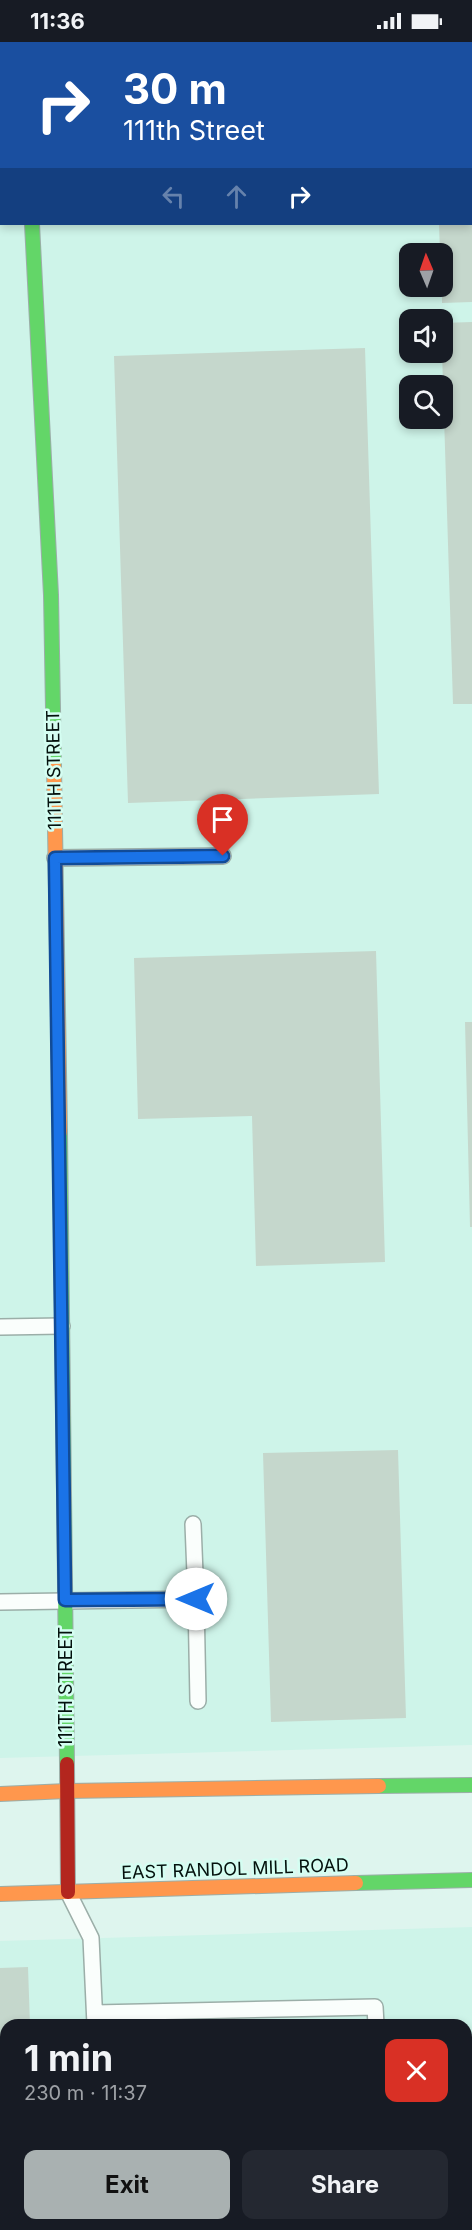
<!DOCTYPE html>
<meta charset="utf-8">
<style>
:root{--surface:#171b24;--page:#242831;--text:#f1f3f6;--muted:#9ea1a6;--accent:#a9b1b1}
body{margin:0;font-family:Inter,sans-serif;background:var(--page);color:var(--text);height:100vh;display:flex;flex-direction:column;font-size:22px;white-space:nowrap}
*{box-sizing:border-box;margin:0}
p{font-size:20px;color:var(--muted)}
.icon{flex:none;width:33px;height:33px;fill:none;stroke:currentColor;stroke-width:2;stroke-linecap:round;stroke-linejoin:round}
.map{position:relative;flex:1;overflow:hidden}
.sheet{position:absolute;left:0px;top:1977px;width:472px;height:212px;display:flex;flex-direction:column;background:var(--surface);border-radius:18px 18px 0 0;box-shadow:0 3px 9px #0003}
.sheet>*{flex:none}
.guide{position:absolute;left:0px;top:0px;width:472px;height:183px;box-shadow:0 3px 9px #0003;background:#1a4fa0;color:#fff;overflow:hidden}
.needle{width:39px;rotate:358deg}
.controls{position:absolute;left:399px;top:201px;display:grid;gap:12px}
.controls a{display:grid;place-items:center;width:54px;height:54px;border-radius:12px;background:var(--surface);box-shadow:0 3px 9px #0003;font-size:30px}
.pin{position:absolute;display:grid;place-items:center;width:51px;height:51px;color:#fff;margin:-62px -26px;border-radius:50% 50% 50% 0;rotate:-45deg;box-shadow:0 0 6px #0007}
.pin .icon{rotate:45deg}
.me{position:absolute;width:66px;margin:-33px;rotate:270deg;stroke-linejoin:round;filter:drop-shadow(0 0 4px #0008)}
.turn{display:flex;align-items:center;gap:21px;height:126px;padding:0 24px;font-size:27px}
.turn .icon{width:78px;height:78px;stroke-width:2.5}
.turn b{display:block;font-size:42px;line-height:51px}
.lanes{display:flex;align-items:center;height:57px;padding:0 24px;background:#0003;justify-content:center;gap:30px;direction:ltr}
.lanes .off{opacity:.35}
.round{display:grid;place-items:center;flex:none;width:63px;height:63px;border-radius:12px;background:var(--page)}
.head{display:flex;align-items:center;justify-content:space-between;height:102px;padding:0 24px}
h1{font-size:36px;font-weight:700;line-height:45px}
.primary-button{display:flex;gap:12px;margin-top:auto;padding:12px 24px}
.primary-button a{flex:1;height:69px;border-radius:12px;background:var(--accent);color:#111;font-size:24px;font-weight:700;line-height:69px;text-align:center}
.primary-button a+a{background:var(--page);color:var(--text)}
.status{display:flex;justify-content:space-between;align-items:center;height:42px;padding:0 30px;background:var(--surface);direction:ltr}
.status svg{height:16px;fill:currentColor}
.map>svg:first-child{display:block}
</style>
<div class="status"><b>11:36</b><svg viewBox="0 0 49 12"><path d="M0 12V9h3v3zM5 12V6h3v6zM10 12V3h3v9zM15 12V0h3v12zM26 1h20v11H26zM47 4h2v5h-2z"/></svg></div>
<div class="map">
<svg width="472" height="2188" viewBox="0 0 472 2188">
<rect width="100%" height="100%" fill="#def5ee"/>
<path fill="#cef4e9" fill-rule="evenodd" d="M0,0H472V1703L0,1716ZM2,2H471V182H2ZM410,212H442V244H410ZM410,278H442V310H410ZM410,344H442V376H410Z
M472,1885V2188H0V1899ZM6,1983H466V2182H6Z"/>
<path fill="#c5d7cc" d="M439,182H472V260L442,261V212H440Z
M472,280V662H453L442,310V281Z
M365,306L379,752L128,761L114,314Z
M376,909L385,1220L256,1224L252,1074L138,1077L134,916Z
M465,980H472V1185H470Z
M398,1408L406,1676L271,1680L263,1411Z
M28,1925L30,1983H6V2182H51V2188H0V1926Z"/>
<g fill="none" stroke-linecap="round" stroke-linejoin="round">
<defs>
<path id="lane" d="M124,0V2
M471,25H472
M0,98H2
M55,816L223,814
M0,1285L62,1284
M196,1557L198,1659
M0,1560L196,1557L193,1482
M68,1850L91,1896L95,1983
M95,1971L375,1965L376,1983
M105,2182V2188"/>
<path id="street" d="M28,0V2
M471,87H472"/>
<path id="fast" d="M32,182L51,553L54,724
M60,1090L67,1722
M379,1744L472,1743
M356,1841L472,1838"/>
<path id="slow" d="M54,724L60,1090
M0,1752L67,1749L379,1744
M0,1852L356,1841"/>
<path id="jam" d="M67,1722L68,1850"/>
</defs>
<use href="#lane" stroke="#9baea8" stroke-width="18"/>
<use href="#street" stroke="#9baea8" stroke-width="34"/>
<use href="#fast" stroke="#9baea8" stroke-width="16"/>
<use href="#slow" stroke="#9baea8" stroke-width="16"/>
<use href="#jam" stroke="#9baea8" stroke-width="16"/>
<use href="#lane" stroke="#fafefc" stroke-width="15"/>
<use href="#street" stroke="#fafefc" stroke-width="32"/>
<use href="#fast" stroke="#63d668" stroke-width="14"/>
<use href="#slow" stroke="#ff974d" stroke-width="14"/>
<use href="#jam" stroke="#b3261e" stroke-width="14"/>
</g>
<g fill="none" stroke-linecap="round" stroke-linejoin="round">
<defs>
<path id="route" d="M196,1557L65,1558L55,816L223,814"/>
</defs>
<use href="#route" stroke="#114b97" stroke-width="15"/>
<use href="#route" stroke="#1a73e8" stroke-width="10"/>
</g>
<g text-anchor="middle" stroke-width="5" stroke-linejoin="round" paint-order="stroke">
<g font-size="18" fill="#04110d" stroke="#d5fef2">
<text transform="translate(54 728) rotate(-91)" y="6">111TH STREET</text>
<text transform="translate(66 1645) rotate(-90)" y="6">111TH STREET</text>
<text transform="translate(235 1827) rotate(-2)" y="6">EAST RANDOL MILL ROAD</text>
</g>
</g>
</svg>
<div class="controls">
<a><svg class="needle" viewBox="-14 -14 28 28"><path d="M0-13l5 13h-10z" fill="#e53935"/><path d="M0 13l5-13h-10z" fill="#9ea1a6"/></svg></a>
<a><svg class="icon" aria-label="sound" viewBox="0 0 24 24"><path d="M4 9h4l5-4v14l-5-4H4zM17 9q2 3 0 6"/></svg></a>
<a><svg class="icon" aria-label="search" viewBox="0 0 24 24"><circle cx="10" cy="10" r="6"/><path d="M15 15l6 6"/></svg></a>
</div>
<div class="pin" style="left:223px;top:814px;background:#d93025"><svg class="icon" aria-label="arrive" viewBox="0 0 24 24"><path d="M6 21V4h12l-3 4 3 4H6"/></svg></div>
<svg class="me" style="left:196px;top:1557px" viewBox="-20 -20 40 40"><circle r="19" fill="#fff"/><path d="M0-13L10 11 0 6-10 11z" fill="#1a73e8"/></svg>
<div class="guide">
<div class="turn"><svg class="icon" aria-label="right" viewBox="0 0 24 24"><path d="M7 20v-9h11M14 6l5 5-5 5"/></svg><div><b>30 m</b>111th Street</div></div>
<div class="lanes"><svg class="icon off" aria-label="left" viewBox="0 0 24 24"><path d="M17 20v-9H6M10 6l-5 5 5 5"/></svg><svg class="icon off" aria-label="ahead" viewBox="0 0 24 24"><path d="M12 20V5M6 11l6-6 6 6"/></svg><svg class="icon" aria-label="right" viewBox="0 0 24 24"><path d="M7 20v-9h11M14 6l5 5-5 5"/></svg></div>
</div>
<section class="sheet">
<div class="head"><div><h1>1 min</h1><p>230 m · 11:37</p></div><a class="round" style="background:#d93025;color:#fff"><svg class="icon" aria-label="close" viewBox="0 0 24 24"><path d="M6 6l12 12M18 6L6 18"/></svg></a></div>
<div class="primary-button"><a>Exit</a><a>Share</a></div>
</section>
</div>
